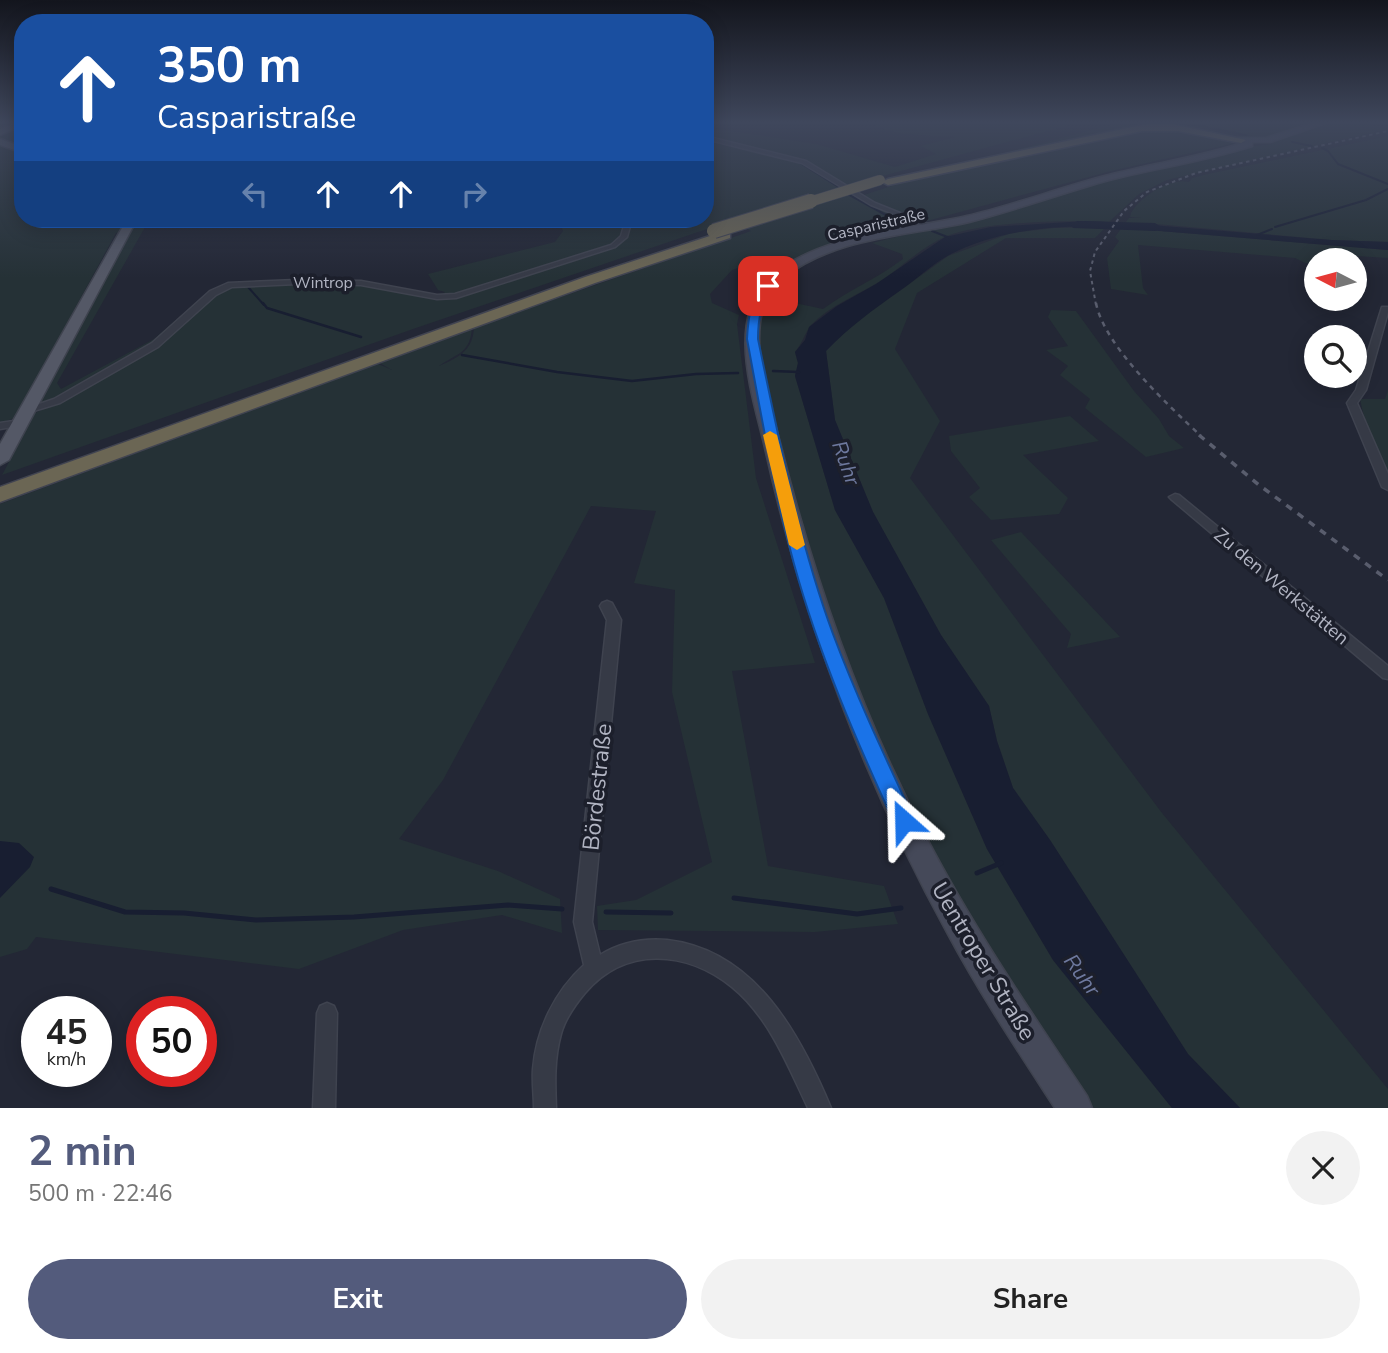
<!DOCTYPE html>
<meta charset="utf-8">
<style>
:root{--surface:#fff;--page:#f2f2f2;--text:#222;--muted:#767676;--accent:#535b7c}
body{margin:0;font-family:"Nunito Sans",sans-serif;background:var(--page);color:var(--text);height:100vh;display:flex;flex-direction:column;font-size:26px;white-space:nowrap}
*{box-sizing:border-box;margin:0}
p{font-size:23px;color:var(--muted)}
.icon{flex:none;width:38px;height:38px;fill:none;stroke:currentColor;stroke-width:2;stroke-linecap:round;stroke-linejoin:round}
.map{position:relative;height:1108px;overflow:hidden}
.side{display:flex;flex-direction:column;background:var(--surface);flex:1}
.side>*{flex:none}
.guide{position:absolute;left:14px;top:14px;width:700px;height:214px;border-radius:28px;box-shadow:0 4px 18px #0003;background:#1a4fa0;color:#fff;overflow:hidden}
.needle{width:46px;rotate:276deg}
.fabs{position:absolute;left:1304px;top:248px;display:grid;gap:14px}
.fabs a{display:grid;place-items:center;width:63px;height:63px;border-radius:50%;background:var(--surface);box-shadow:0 4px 18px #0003;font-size:35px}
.speed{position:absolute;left:21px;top:996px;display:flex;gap:14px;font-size:35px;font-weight:700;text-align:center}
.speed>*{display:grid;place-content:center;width:91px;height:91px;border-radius:50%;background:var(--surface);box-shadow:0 4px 18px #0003;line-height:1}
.speed small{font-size:18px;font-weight:400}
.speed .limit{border:10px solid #d22;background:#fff;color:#111}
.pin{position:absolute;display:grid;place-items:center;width:60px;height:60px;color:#fff;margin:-30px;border-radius:14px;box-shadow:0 4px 10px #0006}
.me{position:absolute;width:77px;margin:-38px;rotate:335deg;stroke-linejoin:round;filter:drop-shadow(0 0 5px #0008)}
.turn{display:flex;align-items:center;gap:24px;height:147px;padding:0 28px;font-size:32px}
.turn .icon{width:91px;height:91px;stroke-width:2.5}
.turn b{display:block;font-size:49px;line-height:60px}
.lanes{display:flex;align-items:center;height:66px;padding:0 28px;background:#0003;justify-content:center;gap:35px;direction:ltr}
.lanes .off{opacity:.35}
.round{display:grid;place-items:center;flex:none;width:74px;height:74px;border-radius:37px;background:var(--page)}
.overview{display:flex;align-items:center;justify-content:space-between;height:119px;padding:0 28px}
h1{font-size:42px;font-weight:700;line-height:52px;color:var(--accent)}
.button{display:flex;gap:14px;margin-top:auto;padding:14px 28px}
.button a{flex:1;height:80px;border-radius:42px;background:var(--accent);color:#fff;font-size:28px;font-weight:700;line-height:80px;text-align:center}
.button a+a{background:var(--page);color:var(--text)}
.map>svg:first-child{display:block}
</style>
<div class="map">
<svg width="1388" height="1108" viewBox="0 0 1388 1108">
<rect width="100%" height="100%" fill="#232735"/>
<path fill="#253136" d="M0,123H23V219H147L144,229L57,383L61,389L154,339L208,292L227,283L302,279L299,281L356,283L447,299L451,296H440L445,292L438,290L428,274L555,242L563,231L558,219H627L621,238H627L633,219H705V127L816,144L895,167L936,154L921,146L955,137L904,134L877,127L875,123H1077L846,186L861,196L910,180L1148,128L1232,140L1235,143L1111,171L927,221L912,227L820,248L771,271L745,266L732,270L710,294L712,303L739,315L737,324L756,478L815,663L732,671L768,866L884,886L898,924L815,932L598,930L597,906L636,900L712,862L672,692L675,590L634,583L656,511L591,506L443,780L399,839L498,871L560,899L562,933L502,915L403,930L299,969L36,937L27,949L0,957V504L376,363L392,370L378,362L472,326C471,354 457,353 439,366C460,357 473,350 474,327L751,231L733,221L701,231L413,329L2,475L35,413L51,405L56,399L38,403L130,232L116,233L16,417L0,424Z
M1118,123L1165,126L941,170Z
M1176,123H1316L1278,135L1260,137Z
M1324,123H1361L1388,129L1167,180L1139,194L1109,222C1070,220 981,221 945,237C921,247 900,269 879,282C856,296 831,305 811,325C806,331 802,344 795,352L798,363L795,376L835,510L884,598L928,714L987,849L1053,960L1172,1108H1094C984,956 889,787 827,609C818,583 807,556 800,529C793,505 790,481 784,457C772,408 756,361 760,311H774L781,300L823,309C849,290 878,278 903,259L902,254L872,243L1028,204L1128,175L1254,146L1272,144L1271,141Z
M1388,136V242L1331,240L1156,224L1124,228L1388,250V258L1356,256L1359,262L1324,256L1322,261H1316V264L1305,263L1295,258L1138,245L1143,288L1148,295L1111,289L1107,258L1119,241L1115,237L1129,218H1141L1130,217L1131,213C1140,197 1170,177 1189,182L1192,178L1208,174Z
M1106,227L1095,238H1006L917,293L895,349L940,421L910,478L1162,813L1388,1089V1108H1240L1188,1054L1050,840L1013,788L997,741L989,706L941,635L873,512L835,420L826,351L852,325L948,256L1011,233L1054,228Z
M1051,310L1076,311L1134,391L1159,419L1169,436L1184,448L1146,457L1085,408L1090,399L1060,375L1068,366L1046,350L1068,346L1048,317Z
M1388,390V478L1367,431L1360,399H1385Z
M1070,416L1099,441L1023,455L1068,498L1059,514L991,520L969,497L980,488L951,451L949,436Z
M1021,532L1120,637L1067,648L1071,634L991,540Z"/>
<path fill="#181e31" d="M1085,221L1109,222L1106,227C1053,225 997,230 949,255C932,264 917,279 901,290C874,309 849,327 826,351L835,420L873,512L941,635L989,706L997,741L1013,788L1050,840L1188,1054L1240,1108H1172L1053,960L987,849L928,714L884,598L835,510L795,376L798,363L795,352L805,340L809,327L837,306L876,284L945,237L991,227Z
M1127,223L1331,240L1388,242V250L1123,228Z
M0,841L19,843L34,857L30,867L0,898Z"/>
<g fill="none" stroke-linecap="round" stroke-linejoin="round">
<path stroke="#181e31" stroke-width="2" d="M1186,123L1246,135
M705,140L797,161L840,188
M1292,142L1312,146
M1322,148L1328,151L1338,164L1388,184
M846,193L884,214L916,224
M1275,227L1366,200L1388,189
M932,231L950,238
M1257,235L1272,229
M248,287L264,305"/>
<path stroke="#181e31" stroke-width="2.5" d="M263,303L267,308L361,337
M462,355L557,372L632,381L696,374L738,373
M773,371L799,372"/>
<path stroke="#181e31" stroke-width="5" d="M977,873L1001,863
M51,889L125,912L184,913L256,920L354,917L508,905L562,909
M734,898L857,914L901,908
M606,912L671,913"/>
<path fill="#181e31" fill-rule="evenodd" d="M1077,221L1155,223L1161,227L1155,231L1073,228L1071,225Z"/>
<defs>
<path id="minor" d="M705,136L806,161L875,203L935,227L930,228L871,205L802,163L705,139Z
M626,219H632L627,237L615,247L456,298L437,299L361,285L297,284L232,287L216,295L158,347L60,403L27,413L22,410L54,399L152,343L210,291L228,283L297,280L361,281L437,295L455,294L611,245L621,236Z
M1382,307H1388V312L1366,390L1357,403L1388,474V490L1382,487L1347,403L1356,390Z
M20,420L25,423L24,425L0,429V423Z
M1175,494L1179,495L1388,666V679L1383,678L1171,499L1169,497Z
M607,601L612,603L621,620L592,922L600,955C621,942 644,938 667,940C755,950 800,1034 831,1108H808C788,1066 769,1017 732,987C686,950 625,946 585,993C575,1005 565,1019 561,1034C554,1059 555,1083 556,1108H534C534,1095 532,1082 533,1069C536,1030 555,991 584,965L574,922L607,620L600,606L602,603Z
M327,1003L334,1006L337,1013L335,1108H313L317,1013L320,1006Z"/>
<path id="secondary" d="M1313,123H1325L1270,142H1252V146C1205,161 1157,168 1109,180C1062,193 1016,210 969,222C908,236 834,237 783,278C738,314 768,397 780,443C814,579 860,711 925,835C972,926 1030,1011 1087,1096L1092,1108H1055C1018,1051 980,994 948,934C864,781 803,618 765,448C753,395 724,317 773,275C822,233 907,230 967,216C1015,205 1061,187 1109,175C1155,163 1201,157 1246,142H1238V138H1266Z"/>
<path id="primary" d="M14,123H23V125L0,135V129Z
M0,139L23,147V153L0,145Z
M127,219H137L9,460L0,465V444Z"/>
<path id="motorway" d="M1167,123L1246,140L1241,143L1178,131H1142L888,185L882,182L888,179L1142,125Z
M725,231L730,232V238L595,283L0,502V487L585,277Z"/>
</defs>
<use href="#minor" stroke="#3f434f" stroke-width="3"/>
<use href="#secondary" stroke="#3f434f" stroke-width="3"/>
<use href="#primary" stroke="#3f434f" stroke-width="3"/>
<use href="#motorway" stroke="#414451" stroke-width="3"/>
<use href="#minor" fill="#363a46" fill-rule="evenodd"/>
<use href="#secondary" fill="#454959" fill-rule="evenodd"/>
<use href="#primary" fill="#545866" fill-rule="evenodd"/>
<use href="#motorway" fill="#6b6654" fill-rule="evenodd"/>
<path stroke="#595d6d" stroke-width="2" stroke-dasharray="3.5 3.5" stroke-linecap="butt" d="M1096,305L1090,271L1095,252L1124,211L1147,192L1196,173L1388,131"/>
<path stroke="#595d6d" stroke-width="2.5" stroke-dasharray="5 5" stroke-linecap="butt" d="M1096,303C1104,346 1169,406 1201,436"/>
<path stroke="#595d6d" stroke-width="3.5" stroke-dasharray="7 7" stroke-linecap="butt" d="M1199,435L1259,485L1388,580"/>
<defs>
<path id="motorway-bridge-far1" d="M806,203L880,180"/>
<path id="motorway-bridge" d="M714,231L811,201"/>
</defs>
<use href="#motorway-bridge-far1" stroke="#414451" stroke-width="11" stroke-linecap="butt"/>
<use href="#motorway-bridge" stroke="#414451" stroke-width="16" stroke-linecap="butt"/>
<use href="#motorway-bridge-far1" stroke="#6b6654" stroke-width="10"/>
<use href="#motorway-bridge" stroke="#6b6654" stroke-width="14"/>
</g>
<linearGradient id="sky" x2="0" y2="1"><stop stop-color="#13151d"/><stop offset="0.44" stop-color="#3f475c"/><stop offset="1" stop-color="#3f475c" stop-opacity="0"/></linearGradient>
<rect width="1388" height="278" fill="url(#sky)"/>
<path fill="#1a73e8" stroke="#114b97" stroke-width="2" d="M768,283L773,286C761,303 758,319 758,339C779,439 798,539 833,634C857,698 886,759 915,821L912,827L904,830L896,827C857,742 819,655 794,564C774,490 761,414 747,339C748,320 750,294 768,283Z"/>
<path fill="#f59e0b" d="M770,431L777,435L805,545L797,550L789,545L763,435Z"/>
<g text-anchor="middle" stroke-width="7" stroke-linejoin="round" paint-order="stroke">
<g font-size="16" fill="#b1b4c2" stroke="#1c1f2b">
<text transform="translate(876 224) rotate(-13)" y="6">Casparistraße</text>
<text x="323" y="288">Wintrop</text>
</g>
<g font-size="19" fill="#b1b4c2" stroke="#1c1f2b">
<text transform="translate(1282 586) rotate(40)" y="7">Zu den Werkstätten</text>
</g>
<g font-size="21" font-style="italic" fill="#6e799e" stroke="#1c1f2b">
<text transform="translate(846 463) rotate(70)" y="7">Ruhr</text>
<text transform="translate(1082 975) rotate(54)" y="7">Ruhr</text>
</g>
<g font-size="23" fill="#b1b4c2" stroke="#1c1f2b">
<text transform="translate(597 787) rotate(-84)" y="8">Bördestraße</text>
<text transform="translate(984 961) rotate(59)" y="8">Uentroper Straße</text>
</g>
</g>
</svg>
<div class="fabs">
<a><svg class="needle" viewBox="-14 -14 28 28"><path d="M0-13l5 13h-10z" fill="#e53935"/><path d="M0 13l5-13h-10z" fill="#767676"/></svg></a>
<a><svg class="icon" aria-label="search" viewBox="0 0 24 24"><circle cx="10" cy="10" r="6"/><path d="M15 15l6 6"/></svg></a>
</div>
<div class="speed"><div>45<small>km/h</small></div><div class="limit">50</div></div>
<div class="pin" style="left:768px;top:286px;background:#d93025"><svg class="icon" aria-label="arrive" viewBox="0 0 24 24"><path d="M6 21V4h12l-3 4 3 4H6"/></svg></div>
<svg class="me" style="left:904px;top:821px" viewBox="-20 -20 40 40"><path d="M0-17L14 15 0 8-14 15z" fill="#1a73e8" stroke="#fff" stroke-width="4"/></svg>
<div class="guide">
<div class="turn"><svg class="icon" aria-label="ahead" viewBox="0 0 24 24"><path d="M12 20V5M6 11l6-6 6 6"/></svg><div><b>350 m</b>Casparistraße</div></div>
<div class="lanes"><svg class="icon off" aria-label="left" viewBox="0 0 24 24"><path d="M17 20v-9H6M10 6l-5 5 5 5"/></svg><svg class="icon" aria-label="ahead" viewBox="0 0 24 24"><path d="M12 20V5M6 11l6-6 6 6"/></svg><svg class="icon" aria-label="ahead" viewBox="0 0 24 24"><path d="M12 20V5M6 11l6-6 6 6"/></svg><svg class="icon off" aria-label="right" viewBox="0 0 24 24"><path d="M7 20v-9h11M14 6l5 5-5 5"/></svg></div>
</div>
</div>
<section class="side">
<div class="overview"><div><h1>2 min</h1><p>500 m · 22:46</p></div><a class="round"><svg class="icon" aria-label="close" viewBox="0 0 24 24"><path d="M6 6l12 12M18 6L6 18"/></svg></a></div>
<div class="button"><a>Exit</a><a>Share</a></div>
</section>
